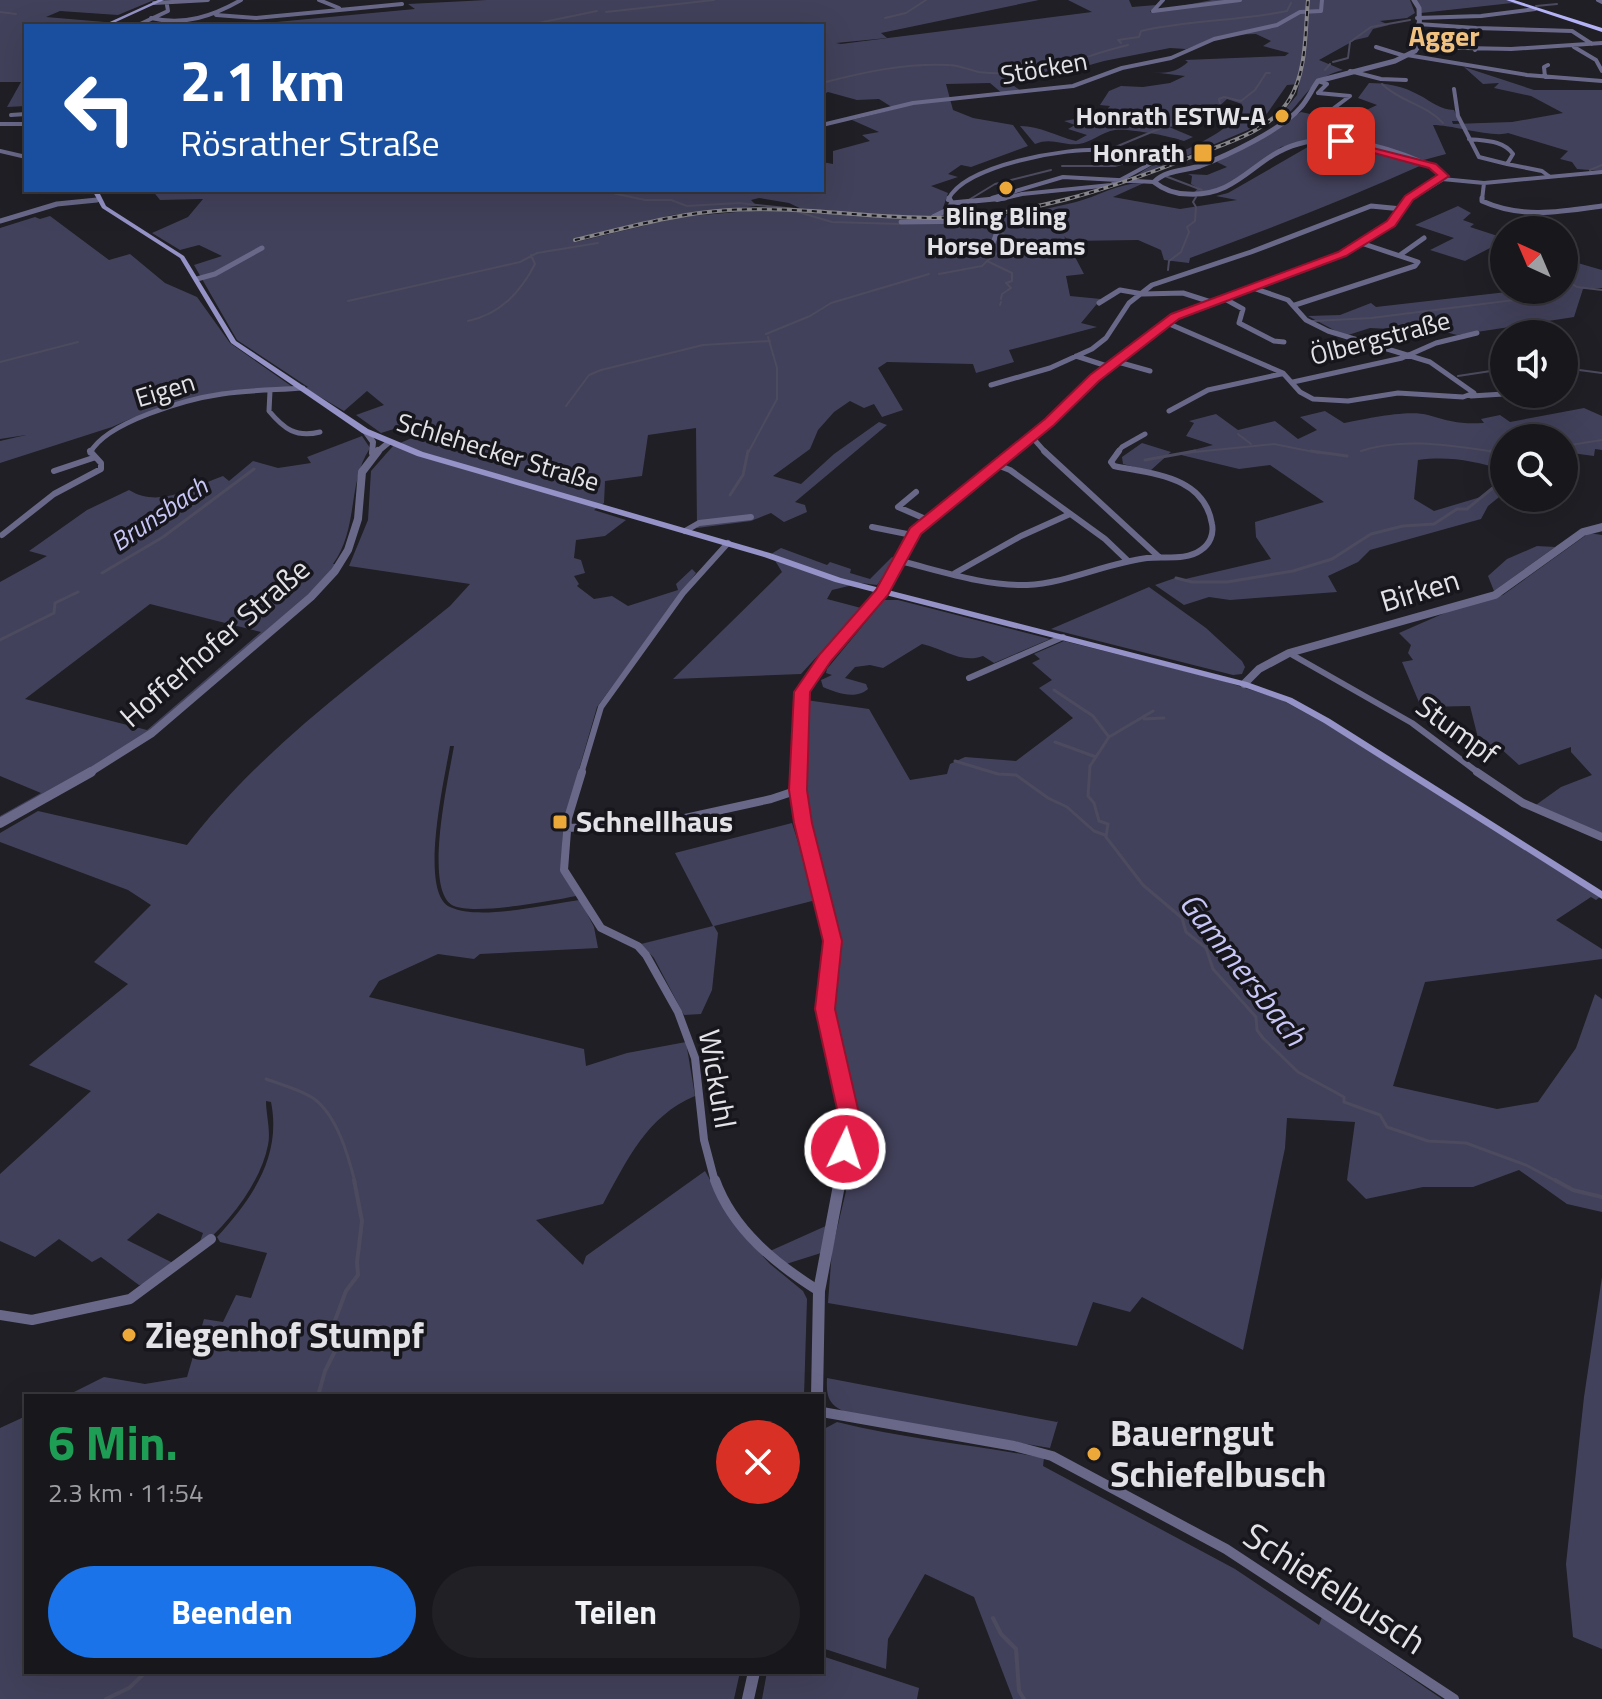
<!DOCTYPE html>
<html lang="de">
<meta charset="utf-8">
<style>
:root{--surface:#17171c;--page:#202025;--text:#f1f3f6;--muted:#9e9fa3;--line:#36363b;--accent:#1a73e8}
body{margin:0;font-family:"Titillium Web",sans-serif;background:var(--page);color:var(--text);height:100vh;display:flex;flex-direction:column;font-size:30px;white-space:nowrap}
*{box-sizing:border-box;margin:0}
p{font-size:26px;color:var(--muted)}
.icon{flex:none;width:44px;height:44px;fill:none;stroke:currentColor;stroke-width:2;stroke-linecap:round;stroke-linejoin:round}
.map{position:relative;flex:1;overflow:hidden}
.drawer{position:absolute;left:24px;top:1394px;width:800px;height:280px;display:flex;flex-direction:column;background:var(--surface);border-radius:0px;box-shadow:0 8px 32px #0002,0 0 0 2px var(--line)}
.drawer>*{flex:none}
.banner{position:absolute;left:24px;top:24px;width:800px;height:168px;border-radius:0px;box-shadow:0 8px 32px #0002,0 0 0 2px var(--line);background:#1a4fa0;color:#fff;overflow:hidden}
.needle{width:52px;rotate:316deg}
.buttons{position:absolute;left:1490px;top:216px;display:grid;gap:16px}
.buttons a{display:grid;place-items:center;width:88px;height:88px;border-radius:50%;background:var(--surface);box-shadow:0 8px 32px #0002,0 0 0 2px var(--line);font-size:40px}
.pin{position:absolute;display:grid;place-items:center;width:68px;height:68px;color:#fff;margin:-34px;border-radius:16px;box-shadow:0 4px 12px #0006}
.me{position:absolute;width:88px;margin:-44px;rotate:4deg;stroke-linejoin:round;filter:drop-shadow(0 0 6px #0008)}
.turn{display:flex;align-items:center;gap:28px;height:168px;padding:0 24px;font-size:36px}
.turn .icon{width:104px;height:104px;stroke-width:2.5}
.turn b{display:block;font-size:56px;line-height:68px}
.round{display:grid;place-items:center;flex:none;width:84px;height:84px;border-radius:42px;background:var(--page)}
.head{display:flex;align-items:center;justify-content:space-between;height:136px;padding:0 24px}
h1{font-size:48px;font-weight:700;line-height:60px;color:#1e9e55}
.cta{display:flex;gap:16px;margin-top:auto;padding:16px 24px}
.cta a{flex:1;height:92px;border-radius:48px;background:var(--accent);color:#fff;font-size:32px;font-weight:700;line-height:92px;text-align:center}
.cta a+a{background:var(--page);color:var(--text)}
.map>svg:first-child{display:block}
</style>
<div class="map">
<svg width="1602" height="1699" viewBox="0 0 1602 1699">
<rect width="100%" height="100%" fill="#1f1f25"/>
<path fill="#42415b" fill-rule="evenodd" d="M0,0H154L118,15L60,11L46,17L105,22L97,26H26V106L7,107L21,82H0Z
M487,0H1039L881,33L887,38L836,43L841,44L1092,12L1068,0H1129L1132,7L1156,5L1150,12L1212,0H1410L1415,13L1407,18L1380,21L1389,25L1373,29L1368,37L1355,40L1319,60L1343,70C1312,78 1309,93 1288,114L1282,113L1297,95L1299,84L1287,85L1266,115L1248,130L1134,178C1158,155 1232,141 1242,104L1227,99L1207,118L1205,123L1169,127L1193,137L1184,141C1170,136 1128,128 1115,130C1102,132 1092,142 1079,144C1062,146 1052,137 1035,144L1020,126C1041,126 1055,136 1076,141L1087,135L1068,129L1075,125L1064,121L1103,114L1110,106L1100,105L1109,91L1121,86L1143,87L1170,83L1185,76L1151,72C1168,74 1176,72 1188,62L1185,60L1285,56L1289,53L1263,46L1271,41L1256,34L1224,35L1186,49L1170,48L1104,61L1054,75L1014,81L1013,85L1022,92L1003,94L990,83L946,84L953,110L973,118L1013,125L1028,146L971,167L961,165L948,174L958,177L931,186L948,193L941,214L1003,212L1006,215C1029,212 1053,208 1076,202C1098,196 1121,182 1144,183L1113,197L1180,209L1237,200L1216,196L1228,193L1313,144L1344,145L1422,165C1346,199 1267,230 1190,258L1189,263L1164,260L1161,250L1138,240L1069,241L1064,236L1084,274L1066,276L1070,296L1101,299L1081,323L1097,327L1009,350L1014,362L976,373L973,364L887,362L878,368L903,410L882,417L874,404L864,408L850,401L834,412L818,430L810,449L773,476L801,484L834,454L879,422L887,425L795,502L805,505L807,512L784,522L771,513L751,521L697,528L696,428L648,435L642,476L605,481L604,503L594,510L626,520L605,536L576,540L574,558L581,560L585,573L574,576L579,584L577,586L594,599L612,596L628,606L678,590L676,584L692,569L696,573L597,707L563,825L562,870L576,896C551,901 475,915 454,906C422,892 449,776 454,746H450C445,777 418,892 450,907C479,921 547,904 580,900L594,927L598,948L480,954L474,959L438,954L379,981L369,997L584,1049L586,1066L627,1053L686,1042L695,1096C647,1116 627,1160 603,1204L536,1220L583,1265L586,1256L705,1171L741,1233L770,1264L803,1291L807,1299L804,1396H66L104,1377L145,1384L187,1377L204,1319L223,1322L236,1295L251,1298L267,1253L220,1242L217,1237C252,1199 282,1156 271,1102L266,1101C266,1114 271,1132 268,1145C260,1185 227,1225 197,1250L203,1233L158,1213L127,1240L175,1264L146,1284L139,1285L101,1257L92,1262L59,1239L35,1257L0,1241V1174L91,1091L29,1065L128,984L94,962L151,905L128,890L0,842V833L38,811L187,845C260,750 357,681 450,606L470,584L349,566L368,520L371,471L393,446L426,432L413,423L381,433L356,415L384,405L367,391L344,411L305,388L308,387L237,340L194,265L222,256L199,245L180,250L152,233L188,217L203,199L160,200L152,190H822V162L833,164V151L870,141L862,135L879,132L852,120L895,109L879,99L857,100L828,92L822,95V26H210L217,23L276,22L415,9L408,4ZM759,198L789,203L808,212L748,211L680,217L576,242L573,239L672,215L757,206L751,200Z
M1416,0H1506L1531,8L1512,3L1421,13Z
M1464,67L1534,90H1602V171L1577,169L1572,162L1560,159L1568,151L1508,133C1493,138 1453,125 1433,125L1446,154L1420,161L1364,144L1310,140L1281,147L1227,188L1193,194L1198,188L1191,184L1192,176L1188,174L1207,175L1227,167L1217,162L1301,112L1343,121L1377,105L1358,98L1369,83C1387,83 1403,86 1419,95C1431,101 1440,110 1454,110L1459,121H1452L1453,124L1512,122L1563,113L1531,96L1494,88L1499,83L1483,84Z
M1458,206L1471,213L1463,220L1474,224L1470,227L1504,238L1495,245L1504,247V254L1490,248L1465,261L1430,250L1454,238L1415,225Z
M50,216L109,260L130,254L165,283L197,297L230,343L294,388L224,392L130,419L112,427L0,463V441L26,435L0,439V228L35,217L40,219Z
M1564,259L1602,270V288L1583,289L1574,317L1457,335L1422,326L1408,330L1370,328L1345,336L1308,316L1340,315L1371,303L1376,307L1524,290H1564Z
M1584,408L1602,416V450L1595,449L1594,456L1564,452V438H1504V470C1474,461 1450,456 1418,460L1414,499L1434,511L1484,496L1500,477H1504V493L1488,506L1481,519L1370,550L1358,562L1328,576L1337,592L1230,600L1209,597L1184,605L1155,585L1178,577L1181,580L1271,559L1256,537L1255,522L1324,502L1270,465L1239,469L1177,454L1213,445L1186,436L1194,423L1189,421L1216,414L1238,430L1275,421L1298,439L1317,430L1300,417L1325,411L1344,423C1364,419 1409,409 1428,415C1452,422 1459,424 1484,423L1481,419L1500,415L1510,422Z
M362,436L370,448C347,483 359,528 333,564H336L314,591L150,732L0,821V816L41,793L0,776V582L47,556L29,551L87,510L129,490C160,509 191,487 223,476L229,481L253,461L278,468L311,463L307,457ZM150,604L261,632L147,730L25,699Z
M1142,443L1171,452L1150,471L1123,464L1122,457Z
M1589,533L1602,535V835L1533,807L1561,787L1592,775L1571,752V747L1519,765L1499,747L1480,746L1470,706L1421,707L1402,662L1413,660L1408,653L1411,645L1399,633L1456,608L1503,595Z
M1537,546L1555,547L1494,591L1488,576L1507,559Z
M781,548L827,565L830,562L851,569L850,573L870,579L892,557L896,559L877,585L861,583L832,590L827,599L861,608L801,674L673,679L782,572L771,554Z
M1149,587L1206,628L1242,661L1245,667L1242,674L1233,675L1051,629Z
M884,600H898L1050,639L994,663L983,656C961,664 945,649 922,644L883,668L870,665L855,667L845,678L866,684L868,689C855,700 837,693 823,687L821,680L832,675L826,673L827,669Z
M1064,641L1217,679L1280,699L1328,725L1600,897L1596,900L1591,897L1556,920L1602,949V959L1425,982L1393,1086L1497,1109L1538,1102L1576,1048L1595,994L1602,999V1212L1567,1204L1519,1170L1473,1187H1423L1366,1199L1347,1180L1355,1122L1287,1118L1285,1148L1243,1350L1142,1297L1130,1312L1093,1302L1077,1346L828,1303L832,1250L846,1191L852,1102L830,1004L840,942L805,803L803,731L806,700L869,709L910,780L947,774L950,764L965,757L1016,761L1073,718L1039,688L1052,680L1032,663L1040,659L1034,654Z
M792,823L816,900L714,926L718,933L712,990L701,1014L684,1015L654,958L641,944L713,926L675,853Z
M828,1225L821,1253L783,1265L770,1251Z
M1602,1277V1649L1573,1637L1566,1564L1584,1397Z
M827,1378L1057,1422L1058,1421L1050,1448L847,1413C829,1405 826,1398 827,1378Z
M26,1416V1672H740L734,1699H0V1428Z
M837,1422C905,1439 975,1445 1044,1458L1043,1466L1235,1569L1319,1625L1322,1617L1442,1699H1013L974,1597L925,1574L888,1639L886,1669L822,1648V1430Z
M822,1656L919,1688L917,1699H762L767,1672H822Z"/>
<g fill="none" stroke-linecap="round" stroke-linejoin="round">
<path stroke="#4c4a5e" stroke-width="2" d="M1536,6L1557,4
M0,12L16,14
M606,12L714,0
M885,18L906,13L926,0
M524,26L597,11
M1121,43L1118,40L1139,37L1141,31C1189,20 1239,21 1287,11L1291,3
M1333,62L1348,58L1350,42L1371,27L1410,20
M1325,70L1330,64
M822,83C864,72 905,63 949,65C959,65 969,70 979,72C995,74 1017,73 1034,71C1067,66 1096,52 1128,45
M1382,84C1400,102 1426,104 1443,123
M1113,148L1166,126L1213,112L1220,104L1219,99L1224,97L1241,101L1255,90L1266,73H1270
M1062,166H1115L1134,160L1130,157
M1590,170L1602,165
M1165,176L1202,190L1199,194
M586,190L602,191
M603,191L645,200H671L687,206L739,203L796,209
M967,201L995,184L1051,170
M968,205L972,212L985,214
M798,212L832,222L900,224
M990,220L1008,239L1006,247L987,261L1012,273V281L1006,283L1011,288L1002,294L1001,299
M1494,249L1504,251
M1168,270L1169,261L1181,252L1189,232L1187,227L1195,221L1196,207L1193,202L1196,197
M939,274L982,266L987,261
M1564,279L1577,287L1602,290
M348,301L520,262L537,253L598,243
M1000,305L1001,302
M468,321C500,314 520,293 535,264L531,255
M1313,321L1371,318L1546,296L1561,290
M766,334L810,316L831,303L929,274
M0,362L78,342
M1564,368L1602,373
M1458,376L1504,369
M566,406L589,375L601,370L703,345L770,341
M1238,434L1251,444
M1564,446L1602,440
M1361,451C1406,436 1458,447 1504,453
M748,453L777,399V368L768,337
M1184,453L1274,444L1319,453"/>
<path stroke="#4c4a5e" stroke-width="3" d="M1311,451L1347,456
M1490,451L1504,453
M1145,460L1195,451
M730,495L743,475L748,451
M102,573L163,537L254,469
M1176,578L1192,582H1227L1293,571L1332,559L1371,534L1403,526L1434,524L1457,509H1467L1494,487L1504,484
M0,640L54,613L55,603L78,592
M1054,690L1093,716L1109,737
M1153,711L1109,737L1090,766L1088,796L1094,803L1099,821L1108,824L1106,837L1143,885L1182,918L1186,932L1206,948L1213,969L1256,1017L1257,1030L1263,1038L1298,1072L1344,1097V1102L1380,1115L1387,1127L1428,1141L1466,1143L1526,1165L1558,1182
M1144,719L1164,718
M1055,742L1096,757
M955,761L998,774L1016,775L1048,798L1067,807L1094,831L1105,835
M266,1079C282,1085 299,1089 313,1098C337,1115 348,1155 355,1182"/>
<path stroke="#4c4a5e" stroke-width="4" d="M1555,1180L1573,1190L1602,1197
M318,1396L325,1371L336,1349L328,1339L346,1291L358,1275L357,1262L362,1221L354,1180
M993,1618L1001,1634L1016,1649L1019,1691L1024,1699
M106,1699L129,1688L146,1672"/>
<path stroke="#696889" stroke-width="4" d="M319,0L339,8
M1163,0L1153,11L1240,0
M1598,0L1602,2
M154,3L208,0
M216,15L256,18L402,4
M151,18C184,26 213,16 241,0
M1417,18L1481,16L1535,9
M1418,24L1476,28
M136,26L168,11L167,5
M1376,47L1405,56
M1419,47L1511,49L1602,43
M1574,47L1596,60L1602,71
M1475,50L1470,38L1476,28L1572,31L1592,44
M1407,55L1527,75L1602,81
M1350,71L1381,79L1406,80
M1545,77L1544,67L1548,65
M1318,81L1327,84L1318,93L1350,96L1330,111
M1454,89L1458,116L1479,157L1507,164
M11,115L26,114
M0,124H26
M822,125L913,103L1073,86L1122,68L1171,58L1214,39L1277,25L1300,12L1321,11L1322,0
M1469,139C1485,141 1503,140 1513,154L1507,164L1542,171L1550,177
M0,151L26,157
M1442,179L1484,183L1602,172
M992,198L1063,177L1154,182
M948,200C963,165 1069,147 1104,150C1121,151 1136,157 1152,163L1111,185L1022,194L997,200
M1482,200L1484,183"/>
<path stroke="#696889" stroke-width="5" d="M949,198L952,203
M1482,198V201C1522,219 1560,212 1602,206
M952,203L1005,198
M0,221L57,204L97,200
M933,221V217L947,210L952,203
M901,222L981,221L997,232L993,243
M1400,255L1424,238
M197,279L215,274L262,248
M1225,299L1243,309L1239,323L1274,341L1284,342
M1099,303L1120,290L1143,294L1183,293L1214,303
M1295,305L1415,266L1418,262L1361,243
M1167,323L1283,373L1300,392L1313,399L1348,401L1398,393L1463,397L1474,393L1430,362L1328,331L1306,320L1288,300L1253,288
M1076,356L1110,367
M1118,362L1150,371
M1293,382L1402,358L1436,343L1477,333
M991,385L1050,368L1092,349L1106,338L1129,303L1152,285L1251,252L1371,206L1402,209
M270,391L269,411C284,429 296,438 320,432
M1471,396L1504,394
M1169,411L1208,390L1281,374
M1031,436L1046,453
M90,453C106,422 187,399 222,394C249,390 276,390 303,388
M1117,453L1122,447L1145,434"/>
<path stroke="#696889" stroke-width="6" d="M1044,451L1159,557
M997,465L1010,470L1105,539L1128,561
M54,471L93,458
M916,492L898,507L928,520
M872,527L912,535
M685,531L699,523L751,517
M2,535L54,494L101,469V463L90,451
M900,561C941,571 984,586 1027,585C1068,583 1106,563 1147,558C1164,556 1186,561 1201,550C1210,544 1214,534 1212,524C1204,475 1151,474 1114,466L1111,462L1119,451
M955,573L1021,536L1070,514
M1289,653L1412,723L1480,774
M969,678L1063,637
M581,774L601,707L683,593L728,543"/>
<path stroke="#696889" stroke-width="8" d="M582,772L568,818L564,870L601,928L638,946L646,955L678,1012L695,1058L704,1140L715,1182
M1477,772L1523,803L1602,837
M566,828L653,825L771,799L798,790"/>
<path stroke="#696889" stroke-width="10" d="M715,1180C733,1230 776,1264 819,1291
M0,1315L32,1320L130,1299L211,1239
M822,1412L1014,1446L1052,1456L1226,1549L1454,1699"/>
<path stroke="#696889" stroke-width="5" d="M1408,200L1442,179L1441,171C1401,151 1343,131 1298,144C1254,156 1239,197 1188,194C1175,194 1164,190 1154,182C1166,170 1184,171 1200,166C1228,155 1282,130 1301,107C1308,99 1312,89 1318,81L1395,61L1415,51L1420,44L1419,8L1414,0"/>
<path stroke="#696889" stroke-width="6" d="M365,431L373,442L372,453
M376,453L388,443
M1011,453L1049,422L1094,378L1175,317L1342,254L1386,228L1396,219L1409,198"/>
<path stroke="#696889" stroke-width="8" d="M1244,684L1259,669L1289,653L1495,595L1583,532L1602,527
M87,774L152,733L311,597L335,571L348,550L358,519L362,472L378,451
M799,774L802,692L826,658L883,592L915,531L1013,451"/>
<path stroke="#696889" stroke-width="10" d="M799,772L803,823L832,941L825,1009L848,1109L840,1182
M0,823L91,772"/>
<path stroke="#696889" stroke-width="12" d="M817,1396L819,1291L840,1180
M748,1699L754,1672"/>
<path fill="#9492c6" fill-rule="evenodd" d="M158,0H164L107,26H101Z
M92,190H98L106,206L184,256L236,341L368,429L423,452L770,553L841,578L1247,682L1292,698L1330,719L1602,891V899L1324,723L1286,702L1241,686L835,582L764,557L417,456L362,433L231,343L180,258L102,208Z"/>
<path fill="#b4b2f6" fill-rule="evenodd" d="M1506,0H1514L1602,28V32Z"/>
<defs>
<path id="rail" d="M575,240C626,228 677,213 729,210C798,206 866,218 934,218C1026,217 1107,190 1191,157C1225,143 1268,133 1289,100C1307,72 1305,32 1308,0"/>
</defs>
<use href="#rail" stroke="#86868b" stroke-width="4"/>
<use href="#rail" stroke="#16161c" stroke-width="2" stroke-dasharray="5" stroke-linecap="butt"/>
</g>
<path fill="#e11d48" stroke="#92132f" stroke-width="2" d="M1337,139L1436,164L1449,176L1413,200L1395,226L1346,256L1179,319L1099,381L1054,425L921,534L888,595L831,661L810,692L807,790L812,823L842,941L835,1009L858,1109L856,1149L852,1155H837L834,1149L837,1109L815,1009L823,941L794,823L789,790L794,692L820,654L876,590L910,528L1045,419L1090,375L1171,314L1338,252L1387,221L1405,196L1437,175L1429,168L1337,143Z"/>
<g fill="#eca93a" stroke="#16161c" stroke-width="3">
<circle cx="1282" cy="116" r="8"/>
<rect x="1193" y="143" width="20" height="20" rx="4"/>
<circle cx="1006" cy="188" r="8"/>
<rect x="552" y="814" width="16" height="16" rx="4"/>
<circle cx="129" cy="1335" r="8"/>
<circle cx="1094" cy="1454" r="8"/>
</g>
<g text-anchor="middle" stroke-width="7" stroke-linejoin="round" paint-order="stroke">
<g font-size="26" fill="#e3e3e7" stroke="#16161c">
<text transform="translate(1044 68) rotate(-10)" y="9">Stöcken</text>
<text transform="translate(1380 338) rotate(-15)" y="9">Ölbergstraße</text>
<text transform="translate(165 390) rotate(-17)" y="9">Eigen</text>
<text transform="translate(498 452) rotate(17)" y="9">Schlehecker Straße</text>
</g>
<g font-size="26" font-weight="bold" fill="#e3e3e7" stroke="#16161c" text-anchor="end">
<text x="1266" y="125">Honrath ESTW-A</text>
<text x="1185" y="162">Honrath</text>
<text x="1006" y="225" text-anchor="middle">Bling Bling<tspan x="1006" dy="30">Horse Dreams</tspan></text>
</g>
<g font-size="26" font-style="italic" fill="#c7c6f6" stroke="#16161c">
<text transform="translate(159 514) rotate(-34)" y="9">Brunsbach</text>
</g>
<g font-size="28" font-weight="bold" fill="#f1c27f" stroke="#16161c">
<text x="1444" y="46">Agger</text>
</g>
<g font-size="30" fill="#e3e3e7" stroke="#16161c">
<text transform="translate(1420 591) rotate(-17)" y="10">Birken</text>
<text transform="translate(215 643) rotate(-41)" y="10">Hofferhofer Straße</text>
<text transform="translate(1457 730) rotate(36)" y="10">Stumpf</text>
<text transform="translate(717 1079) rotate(80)" y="10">Wickuhl</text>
</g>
<g font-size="30" font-weight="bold" fill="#e3e3e7" stroke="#16161c" text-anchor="start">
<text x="576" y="832">Schnellhaus</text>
</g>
<g font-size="32" font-style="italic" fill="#c7c6f6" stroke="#16161c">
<text transform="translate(1243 969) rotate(52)" y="11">Gammersbach</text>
</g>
<g font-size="36" font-weight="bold" fill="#e3e3e7" stroke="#16161c" text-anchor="start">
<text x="145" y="1348">Ziegenhof Stumpf</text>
<text x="1110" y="1446">Bauerngut<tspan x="1110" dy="41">Schiefelbusch</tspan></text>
</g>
<g font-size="36" fill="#e3e3e7" stroke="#16161c">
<text transform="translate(1335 1588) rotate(33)" y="13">Schiefelbusch</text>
</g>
</g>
</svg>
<div class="buttons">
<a><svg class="needle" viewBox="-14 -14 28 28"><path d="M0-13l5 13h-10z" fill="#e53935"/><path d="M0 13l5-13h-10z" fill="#9e9fa3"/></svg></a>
<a><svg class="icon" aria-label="sound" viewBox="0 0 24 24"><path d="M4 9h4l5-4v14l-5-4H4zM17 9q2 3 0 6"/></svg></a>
<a><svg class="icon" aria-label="search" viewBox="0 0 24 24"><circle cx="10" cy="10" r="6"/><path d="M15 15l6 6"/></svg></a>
</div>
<div class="pin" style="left:1341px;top:141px;background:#d93025"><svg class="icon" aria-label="arrive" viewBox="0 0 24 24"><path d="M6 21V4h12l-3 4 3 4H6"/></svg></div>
<svg class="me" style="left:845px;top:1149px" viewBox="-20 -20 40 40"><circle r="17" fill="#e11d48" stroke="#fff" stroke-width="3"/><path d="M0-11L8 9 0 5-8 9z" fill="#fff"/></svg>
<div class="banner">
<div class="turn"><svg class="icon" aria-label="left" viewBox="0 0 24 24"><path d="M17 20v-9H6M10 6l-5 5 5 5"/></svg><div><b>2.1 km</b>Rösrather Straße</div></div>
</div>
<section class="drawer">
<div class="head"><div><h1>6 Min.</h1><p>2.3 km · 11:54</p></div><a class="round" style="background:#d93025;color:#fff"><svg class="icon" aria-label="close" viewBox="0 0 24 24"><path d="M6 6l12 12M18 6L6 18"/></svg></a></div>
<div class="cta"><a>Beenden</a><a>Teilen</a></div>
</section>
</div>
